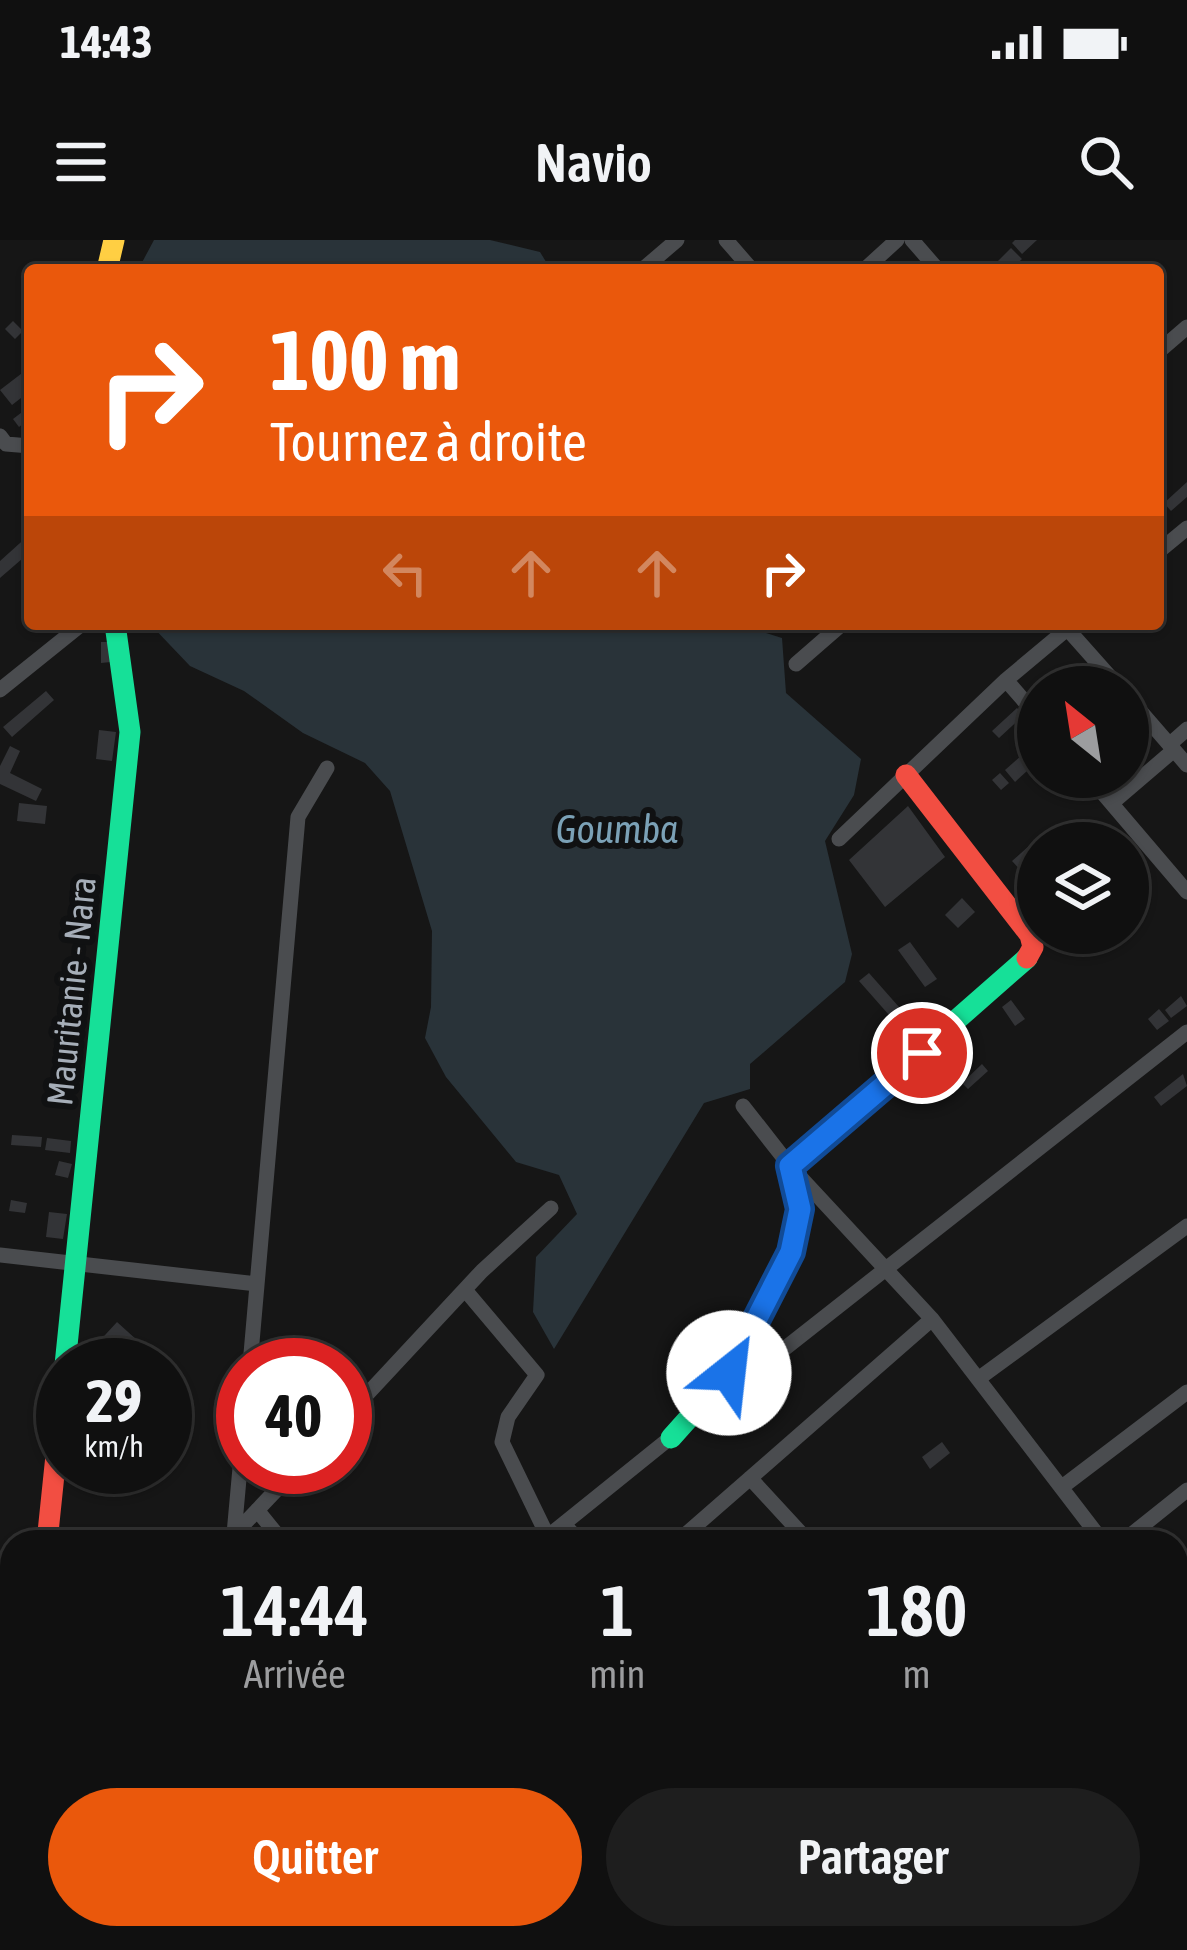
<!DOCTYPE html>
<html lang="fr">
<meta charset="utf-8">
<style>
:root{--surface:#101010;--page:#1e1e1e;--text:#f1f3f6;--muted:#9c9d9f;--line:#303030;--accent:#ea580c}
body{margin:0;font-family:"Asap Condensed",sans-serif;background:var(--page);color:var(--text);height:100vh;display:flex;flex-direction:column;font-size:45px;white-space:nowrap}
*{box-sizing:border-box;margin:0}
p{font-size:39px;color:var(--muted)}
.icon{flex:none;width:66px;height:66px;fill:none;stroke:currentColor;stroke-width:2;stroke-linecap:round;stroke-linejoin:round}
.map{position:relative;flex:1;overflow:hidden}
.side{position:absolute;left:0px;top:1290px;width:1188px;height:420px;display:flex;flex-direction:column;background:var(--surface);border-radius:36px 36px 0 0;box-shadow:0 3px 9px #0004,0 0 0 3px var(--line)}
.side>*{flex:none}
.banner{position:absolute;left:24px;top:24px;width:1140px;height:366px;border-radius:12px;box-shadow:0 3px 9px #0004,0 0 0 3px var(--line);background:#ea580c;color:#fff;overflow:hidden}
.needle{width:78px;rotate:330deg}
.controls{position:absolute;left:1017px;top:426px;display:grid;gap:24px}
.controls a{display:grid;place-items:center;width:132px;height:132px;border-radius:50%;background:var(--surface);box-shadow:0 3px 9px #0004,0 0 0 3px var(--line);font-size:60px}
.speed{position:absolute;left:36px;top:1098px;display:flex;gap:24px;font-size:60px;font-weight:700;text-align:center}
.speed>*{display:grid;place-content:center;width:156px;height:156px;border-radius:50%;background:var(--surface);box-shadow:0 3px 9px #0004,0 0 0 3px var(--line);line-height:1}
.speed small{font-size:30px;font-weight:400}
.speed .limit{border:18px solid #d22;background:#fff;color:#111}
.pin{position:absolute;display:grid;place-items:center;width:102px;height:102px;color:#fff;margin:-51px;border:6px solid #fff;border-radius:50%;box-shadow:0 3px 12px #0007}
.me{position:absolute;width:132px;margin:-66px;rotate:29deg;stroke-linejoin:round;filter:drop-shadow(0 0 9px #0008)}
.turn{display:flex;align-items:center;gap:42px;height:252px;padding:0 48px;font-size:54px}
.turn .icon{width:156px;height:156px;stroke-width:2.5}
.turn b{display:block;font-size:84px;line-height:102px}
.lanes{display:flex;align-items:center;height:114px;padding:0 48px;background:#0003;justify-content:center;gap:60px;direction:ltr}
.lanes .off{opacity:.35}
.eta{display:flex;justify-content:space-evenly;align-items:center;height:204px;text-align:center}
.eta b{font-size:72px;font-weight:600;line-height:84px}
.cta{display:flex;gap:24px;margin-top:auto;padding:24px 48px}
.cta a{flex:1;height:138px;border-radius:72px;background:var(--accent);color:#fff;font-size:48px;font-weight:600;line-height:138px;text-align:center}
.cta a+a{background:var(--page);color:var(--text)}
.status{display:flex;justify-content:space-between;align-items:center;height:84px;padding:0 60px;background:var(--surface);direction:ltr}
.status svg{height:33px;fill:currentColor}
header{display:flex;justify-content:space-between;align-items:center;height:156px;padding:0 48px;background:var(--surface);font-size:54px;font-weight:600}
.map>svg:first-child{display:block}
</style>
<div class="status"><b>14:43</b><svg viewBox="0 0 49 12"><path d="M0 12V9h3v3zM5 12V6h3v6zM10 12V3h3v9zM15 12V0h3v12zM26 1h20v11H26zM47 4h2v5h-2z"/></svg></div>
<header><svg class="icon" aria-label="menu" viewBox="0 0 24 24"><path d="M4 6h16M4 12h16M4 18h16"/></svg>Navio<svg class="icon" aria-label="search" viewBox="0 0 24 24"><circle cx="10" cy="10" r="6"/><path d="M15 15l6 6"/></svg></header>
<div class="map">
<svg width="1187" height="1710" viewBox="0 0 1187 1710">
<rect width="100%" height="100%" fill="#161616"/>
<path fill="#202124" d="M0,1463L12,1490V1543L0,1570Z"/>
<path fill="#293339" d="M154,0H490L540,12L551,30H138Z
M150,384H737L782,398L786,453L861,519L854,555L825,601L852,714L845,742L750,824V849L704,863L554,1109L533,1072L536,1017L577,974L559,935L516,922L446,837L425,798L431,767L432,691L390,551L365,523L303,493L244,451L190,426Z"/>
<path fill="#333437" d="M1015,0H1037L1022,14L1012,3Z
M1011,8L1022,19L1010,30H989Z
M13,81L23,91L15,99L5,89Z
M30,127V151L12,165L0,150Z
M30,166V178L19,187L13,179Z
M1187,242V257L1171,271L1164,263Z
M30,294V312L0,338V321Z
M101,402H110L111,422L101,423Z
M46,451L54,460L12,497L3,487Z
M1017,468L1024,475L999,498L992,491Z
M99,490L116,492L112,521L96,519Z
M1038,501V521L1015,542L1005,530Z
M10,506L20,511L10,533L42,549L36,561L0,544V526Z
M1000,533L1009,543L1001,550L992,540Z
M19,563L47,566L45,584L17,581Z
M908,566L945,617L885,667L849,620Z
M1038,598L1043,603H1038V627L1027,637L1012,621Z
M962,658L975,672L958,688L945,675Z
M910,702L937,739L925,747L898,710Z
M869,733L899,767L889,775L859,741Z
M1181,756L1187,766L1171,778L1165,770Z
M1011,760L1025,779L1015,786L1002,767Z
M1159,769L1169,781L1157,790L1148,779Z
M982,824L988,831L968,849L962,843Z
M1183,834L1187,846L1161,866L1154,857Z
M12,895L42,897L41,907L11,905Z
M47,898L71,901L70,913L45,910Z
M59,921L72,924L68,938L55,935Z
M11,960L27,963L25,973L9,971Z
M49,972L67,974L63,999L46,997Z
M117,1082L148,1110L134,1125H89L83,1119Z
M942,1202L950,1213L930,1229L922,1217Z
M0,1362L12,1364V1376L0,1373Z
M0,1388L4,1398L12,1399V1410L0,1411Z
M12,1610V1646L0,1638Z"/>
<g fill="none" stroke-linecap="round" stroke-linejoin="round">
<path stroke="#4a4c4f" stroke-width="15" d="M726,0L752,30
M912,0L938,30
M642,30L677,0
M864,30L897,0
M1158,112L1187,87
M0,196L6,204L30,206
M1158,312L1187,288
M1063,384L1119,447
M796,424L842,384
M1006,440L1038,477
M0,450L82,384
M1128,457L1187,525
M1170,504L1187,489
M1089,537L1187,652
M1112,563L1174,510
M839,599L1006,440L1073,384
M743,866L790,926L932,1079L1103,1302
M0,1015L257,1044
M466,1051L537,1135L508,1177L502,1202L548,1297
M250,1125L298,577L327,528
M978,1139L1187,986
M704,1172L1187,792
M345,1178L482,1031L551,968
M750,1238L809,1302
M1062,1247L1187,1152
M257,1270L283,1302
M564,1284L580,1302
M234,1294L243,1195
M227,1302L298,1227
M541,1302L675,1194
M677,1302L932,1079
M1122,1302L1187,1250
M0,1328H12
M1176,1396L1187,1407
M0,1433L12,1461
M0,1646L12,1652
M258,1698L268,1710
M628,1698L639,1710
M409,1710L422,1698
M864,1710L878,1698"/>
<path stroke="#16e098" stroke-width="21" d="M65,1125L130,492L115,384
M671,1198L729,1133L791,1012L799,969L790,926L1027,718"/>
<path stroke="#ffcf43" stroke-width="21" d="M107,30L114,0
M0,1599L12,1572"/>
<path stroke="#f24e42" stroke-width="21" d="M906,535L1030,695L1033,707L1027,718
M47,1302L63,1148"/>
</g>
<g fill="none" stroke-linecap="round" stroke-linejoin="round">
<defs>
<path id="route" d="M729,1133L791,1012L800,969L790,926L922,813"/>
</defs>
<use href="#route" stroke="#114b97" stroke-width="30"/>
<use href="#route" stroke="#1a73e8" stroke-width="21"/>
</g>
<g text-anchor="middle" stroke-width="12" stroke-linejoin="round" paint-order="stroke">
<g font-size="36" fill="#a6aeb8" stroke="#101112">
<text transform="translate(71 751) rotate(-84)" y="13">Mauritanie - Nara</text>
</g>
<g font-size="39" font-style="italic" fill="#7ba1b6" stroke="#101112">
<text x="617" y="603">Goumba</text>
</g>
</g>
</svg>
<div class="controls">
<a><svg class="needle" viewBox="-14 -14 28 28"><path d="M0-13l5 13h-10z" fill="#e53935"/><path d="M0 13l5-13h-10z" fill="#9c9d9f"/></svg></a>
<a><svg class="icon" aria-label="layers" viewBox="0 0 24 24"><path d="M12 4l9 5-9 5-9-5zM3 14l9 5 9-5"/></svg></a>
</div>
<div class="speed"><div>29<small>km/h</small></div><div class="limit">40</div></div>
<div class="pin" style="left:922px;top:813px;background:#d93025"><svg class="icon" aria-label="arrive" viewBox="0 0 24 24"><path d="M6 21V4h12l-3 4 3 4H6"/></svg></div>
<svg class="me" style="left:729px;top:1133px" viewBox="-20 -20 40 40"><circle r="19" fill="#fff"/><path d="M0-13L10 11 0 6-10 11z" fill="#1a73e8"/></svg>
<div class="banner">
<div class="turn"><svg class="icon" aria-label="right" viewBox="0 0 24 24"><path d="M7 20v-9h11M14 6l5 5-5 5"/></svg><div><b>100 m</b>Tournez à droite</div></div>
<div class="lanes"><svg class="icon off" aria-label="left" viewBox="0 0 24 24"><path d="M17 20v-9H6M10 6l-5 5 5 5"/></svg><svg class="icon off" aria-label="ahead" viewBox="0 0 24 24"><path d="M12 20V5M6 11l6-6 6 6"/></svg><svg class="icon off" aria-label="ahead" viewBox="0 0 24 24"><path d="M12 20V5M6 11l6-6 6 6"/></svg><svg class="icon" aria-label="right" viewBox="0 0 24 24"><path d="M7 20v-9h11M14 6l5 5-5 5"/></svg></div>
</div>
<section class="side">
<div class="eta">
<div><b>14:44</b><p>Arrivée</p></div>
<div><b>1</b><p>min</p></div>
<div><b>180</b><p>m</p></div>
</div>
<div class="cta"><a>Quitter</a><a>Partager</a></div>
</section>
</div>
